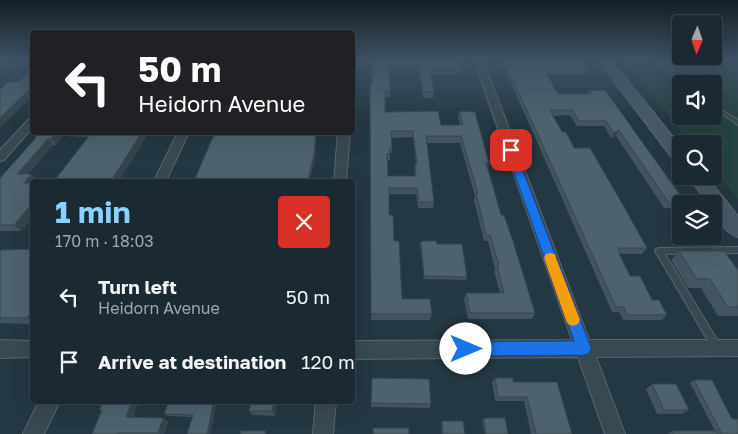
<!DOCTYPE html>
<meta charset="utf-8">
<style>
:root{--surface:#1b2a32;--page:#24323a;--text:#f1f3f6;--muted:#a0a7ac;--line:#39464d;--accent:#89d1fe}
body{margin:0;font-family:"Golos Text",sans-serif;background:var(--page);color:var(--text);height:100vh;display:flex;flex-direction:column;font-size:19px;white-space:nowrap}
*{box-sizing:border-box;margin:0}
p{font-size:16px;color:var(--muted)}
.icon{flex:none;width:28px;height:28px;fill:none;stroke:currentColor;stroke-width:2;stroke-linecap:round;stroke-linejoin:round}
.map{position:relative;flex:1;overflow:hidden}
.side{position:absolute;left:30px;top:179px;width:325px;height:225px;display:flex;flex-direction:column;background:var(--surface);border-radius:5px;box-shadow:0 5px 20px #0002,0 0 0 1px var(--line)}
.side>*{flex:none}
.banner{position:absolute;left:30px;top:30px;width:325px;height:105px;border-radius:5px;box-shadow:0 5px 20px #0002,0 0 0 1px var(--line);background:#202124;color:#fff;overflow:hidden}
.needle{width:32px;rotate:182deg}
.buttons{position:absolute;left:672px;top:15px;display:grid;gap:10px}
.buttons a{display:grid;place-items:center;width:50px;height:50px;border-radius:5px;background:var(--surface);box-shadow:0 5px 20px #0002,0 0 0 1px var(--line);font-size:25px}
.pin{position:absolute;display:grid;place-items:center;width:42px;height:42px;color:#fff;margin:-21px;border-radius:10px;box-shadow:0 2px 8px #0006}
.me{position:absolute;width:55px;margin:-28px;rotate:90deg;stroke-linejoin:round;filter:drop-shadow(0 0 4px #0008)}
.turn{display:flex;align-items:center;gap:18px;height:105px;padding:0 25px;font-size:22px}
.turn .icon{width:65px;height:65px;stroke-width:2.5}
.turn b{display:block;font-size:35px;line-height:42px}
.round{display:grid;place-items:center;flex:none;width:52px;height:52px;border-radius:5px;background:var(--page)}
.overview{display:flex;align-items:center;justify-content:space-between;height:85px;padding:0 25px}
h1{font-size:30px;font-weight:700;line-height:38px;color:var(--accent)}
ul{padding:0;list-style:none}
li{display:flex;align-items:center;gap:15px;height:65px;padding:0 25px}
li div{flex:1}
li b{display:block;font-size:19px}
li em{font-style:normal}
.map>svg:first-child{display:block}
</style>
<div class="map">
<svg width="738" height="434" viewBox="0 0 738 434">
<rect width="100%" height="100%" fill="#243843"/>
<path fill="#264441" fill-rule="evenodd" d="M622,60H738V199L714,170V144H692ZM681,84H714V116H681Z"/>
<g fill="none" stroke-linecap="round" stroke-linejoin="round">
<defs>
<path id="service" d="M657,60H662L687,84H682Z
M714,105L738,120V125L714,108Z
M738,247V253L665,254L719,343L720,346L719,349L716,350L713,349L655,251L656,249L659,248Z"/>
<path id="minor" d="M474,60H483L589,340H738V356L596,357L625,434H605L578,357L352,359V341L572,340Z
M32,119V128L4,160L0,161V150L28,120Z
M178,132H189L166,181H154Z
M338,132H350L346,181H334Z
M0,340L32,341V357L0,358Z
M39,401H60L44,434H23Z
M316,401H336L333,434H313Z"/>
<path id="secondary" d="M598,60H611L681,147V163L675,162Z
M688,176H706L738,216V237C726,234 714,216 714,204H708Z"/>
</defs>
<use href="#service" stroke="#576770" stroke-width="2"/>
<use href="#minor" stroke="#576770" stroke-width="2"/>
<use href="#secondary" stroke="#576770" stroke-width="2"/>
<use href="#service" fill="#394952" fill-rule="evenodd"/>
<use href="#minor" fill="#394952" fill-rule="evenodd"/>
<use href="#secondary" fill="#475966" fill-rule="evenodd"/>
</g>
<path fill="#42545f" fill-rule="evenodd" d="M372,60H459L461,68L460,74H431L434,92L433,98H423L418,67H389L390,97H385V112L441,125H460L458,117L459,111L489,163L488,168L501,215L535,313L532,319H468L464,299L466,293H500L494,271L495,269L488,241H484L474,200L475,196L460,143H427L434,202L433,208H418L416,194H389V215L394,241L402,299L432,314L430,320H371L370,96L372,84ZM413,137L416,164H415L414,170L415,176H388V160H390V153H392V138Z
M501,60H583L588,69L586,74H547L558,94H587L589,91L686,203L685,204H681V208H664L616,136L611,138L604,126H577L570,115L553,116L562,132L574,148L647,248L642,254H619L630,276L667,315L662,320H623L619,312H612Z
M39,132H149L119,181L89,137L63,136L56,145H53L28,174H31L37,181H32V217L21,231H0V178L35,139H34Z
M421,241L437,244L467,277L466,280L424,279L420,244Z
M32,249V324L0,323V250Z
M679,251L738,270V316H718L701,288H688L671,260Z
M372,378L431,404L430,408L371,407Z
M495,378L513,382L572,434H531L524,401H495L492,382Z
M694,380L738,434H667L673,431H715L690,383Z
M652,384L689,410L681,414H657L646,389Z
M103,401H139L133,417L163,418L168,422L164,434H92L101,411L99,410Z
M169,401H217L210,434L192,417L167,416L164,414Z
M251,401H277L275,416L252,415L249,411Z
M484,418L508,434H485L482,420Z
M442,421L465,434H442L441,423Z"/>
<path fill="#36454d" d="M5,60H15L0,73V64Z
M32,87V96L0,128V118Z
M619,130L616,136L611,138L614,133Z
M56,132H60L63,136L56,145L51,139Z
M142,132H149L119,181H111Z
M316,132H317L315,160L310,181H308Z
M48,139L53,145L23,181L17,174Z
M31,174L37,181H32V186L24,183Z
M32,204V217L21,231L14,225Z
M32,309V322L27,318Z
M132,401H139L132,421L126,417Z
M214,401H217L210,434H207Z
M274,401H277L275,416L272,411Z
M163,418L168,422L164,434H160L158,433Z"/>
<path fill="#4d626e" stroke="#36454d" fill-rule="evenodd" d="M0,60H5L0,64Z
M372,60H459L461,68H430L434,92L423,91L418,61H389L390,91H385V112L438,111L441,125H463L459,111L475,112L489,163H486L494,190L501,215H504L513,241L535,313H470L466,293H504L497,265H499L490,235H486L476,193H478L461,136H426L434,202H419L417,188H389V215H393L394,241H399L402,299H430L432,314H371L370,96V84H372ZM391,131H413L417,164H415L416,176H388L387,154H390V147H392Z
M504,60H583L588,69H544L558,94H591L589,91L605,90L686,203H669L619,130L614,133L606,121H579L573,110H550L562,132H566L574,148H590L627,212L647,248H618L621,253H619L630,276H640L652,300H659L667,315H627L624,307H616Z
M32,69V87L0,118V89L8,82H18Z
M39,132H56L51,139H48L17,174H31L24,183H32V204L14,225H0V178L35,139H34Z
M92,132H142L111,181H54Z
M215,132H316L314,154L308,181H194Z
M421,241H436L437,244H462L467,277L424,276Z
M32,249V309L27,318H0V250Z
M679,251H724L738,270V307H728L710,279H697Z
M372,378L429,379L431,404L371,403Z
M495,378H513V382H557L572,434H536L527,397H498Z
M694,380H712L732,419H738V434H722Z
M652,384H676L689,410H664Z
M103,401H132L126,417L163,418L158,433H118V434H92L102,410H99Z
M169,401H214L207,434H187L193,415L164,414Z
M251,401H274L272,411H249Z
M484,418H505L508,434H486Z
M442,421H463L465,434H443Z
M373,428H409V434H373Z
M241,431H266L265,434H240Z
M673,431H716L718,434H674Z"/>
<linearGradient id="sky" x2="0" y2="1"><stop stop-color="#141f25"/><stop offset="0.5" stop-color="#3f5366"/><stop offset="1" stop-color="#3f5366" stop-opacity="0"/></linearGradient>
<rect width="738" height="121" fill="url(#sky)"/>
<path fill="#1a73e8" stroke="#114b97" d="M511,147L515,150L591,348L589,353L584,355L466,356L461,354L459,349L461,344L466,342L574,341L506,150Z"/>
<path fill="#f59e0b" d="M550,253L555,254L556,258L580,320L578,324L573,326L568,324L566,320L544,258L546,254Z"/>
</svg>
<div class="buttons">
<a><svg class="needle" viewBox="-14 -14 28 28"><path d="M0-13l5 13h-10z" fill="#e53935"/><path d="M0 13l5-13h-10z" fill="#a0a7ac"/></svg></a>
<a><svg class="icon" aria-label="sound" viewBox="0 0 24 24"><path d="M4 9h4l5-4v14l-5-4H4zM17 9q2 3 0 6"/></svg></a>
<a><svg class="icon" aria-label="search" viewBox="0 0 24 24"><circle cx="10" cy="10" r="6"/><path d="M15 15l6 6"/></svg></a>
<a><svg class="icon" aria-label="layers" viewBox="0 0 24 24"><path d="M12 4l9 5-9 5-9-5zM3 14l9 5 9-5"/></svg></a>
</div>
<div class="pin" style="left:511px;top:150px;background:#d93025"><svg class="icon" aria-label="arrive" viewBox="0 0 24 24"><path d="M6 21V4h12l-3 4 3 4H6"/></svg></div>
<svg class="me" style="left:466px;top:349px" viewBox="-20 -20 40 40"><circle r="19" fill="#fff"/><path d="M0-13L10 11 0 6-10 11z" fill="#1a73e8"/></svg>
<div class="banner">
<div class="turn"><svg class="icon" aria-label="left" viewBox="0 0 24 24"><path d="M17 20v-9H6M10 6l-5 5 5 5"/></svg><div><b>50 m</b>Heidorn Avenue</div></div>
</div>
<section class="side">
<div class="overview"><div><h1>1 min</h1><p>170 m · 18:03</p></div><a class="round" style="background:#d93025;color:#fff"><svg class="icon" aria-label="close" viewBox="0 0 24 24"><path d="M6 6l12 12M18 6L6 18"/></svg></a></div>
<ul>
<li><svg class="icon" aria-label="left" viewBox="0 0 24 24"><path d="M17 20v-9H6M10 6l-5 5 5 5"/></svg><div><b>Turn left</b><p>Heidorn Avenue</p></div><em>50 m</em></li>
<li><svg class="icon" aria-label="arrive" viewBox="0 0 24 24"><path d="M6 21V4h12l-3 4 3 4H6"/></svg><div><b>Arrive at destination</b></div><em>120 m</em></li>
</ul>
</section>
</div>
